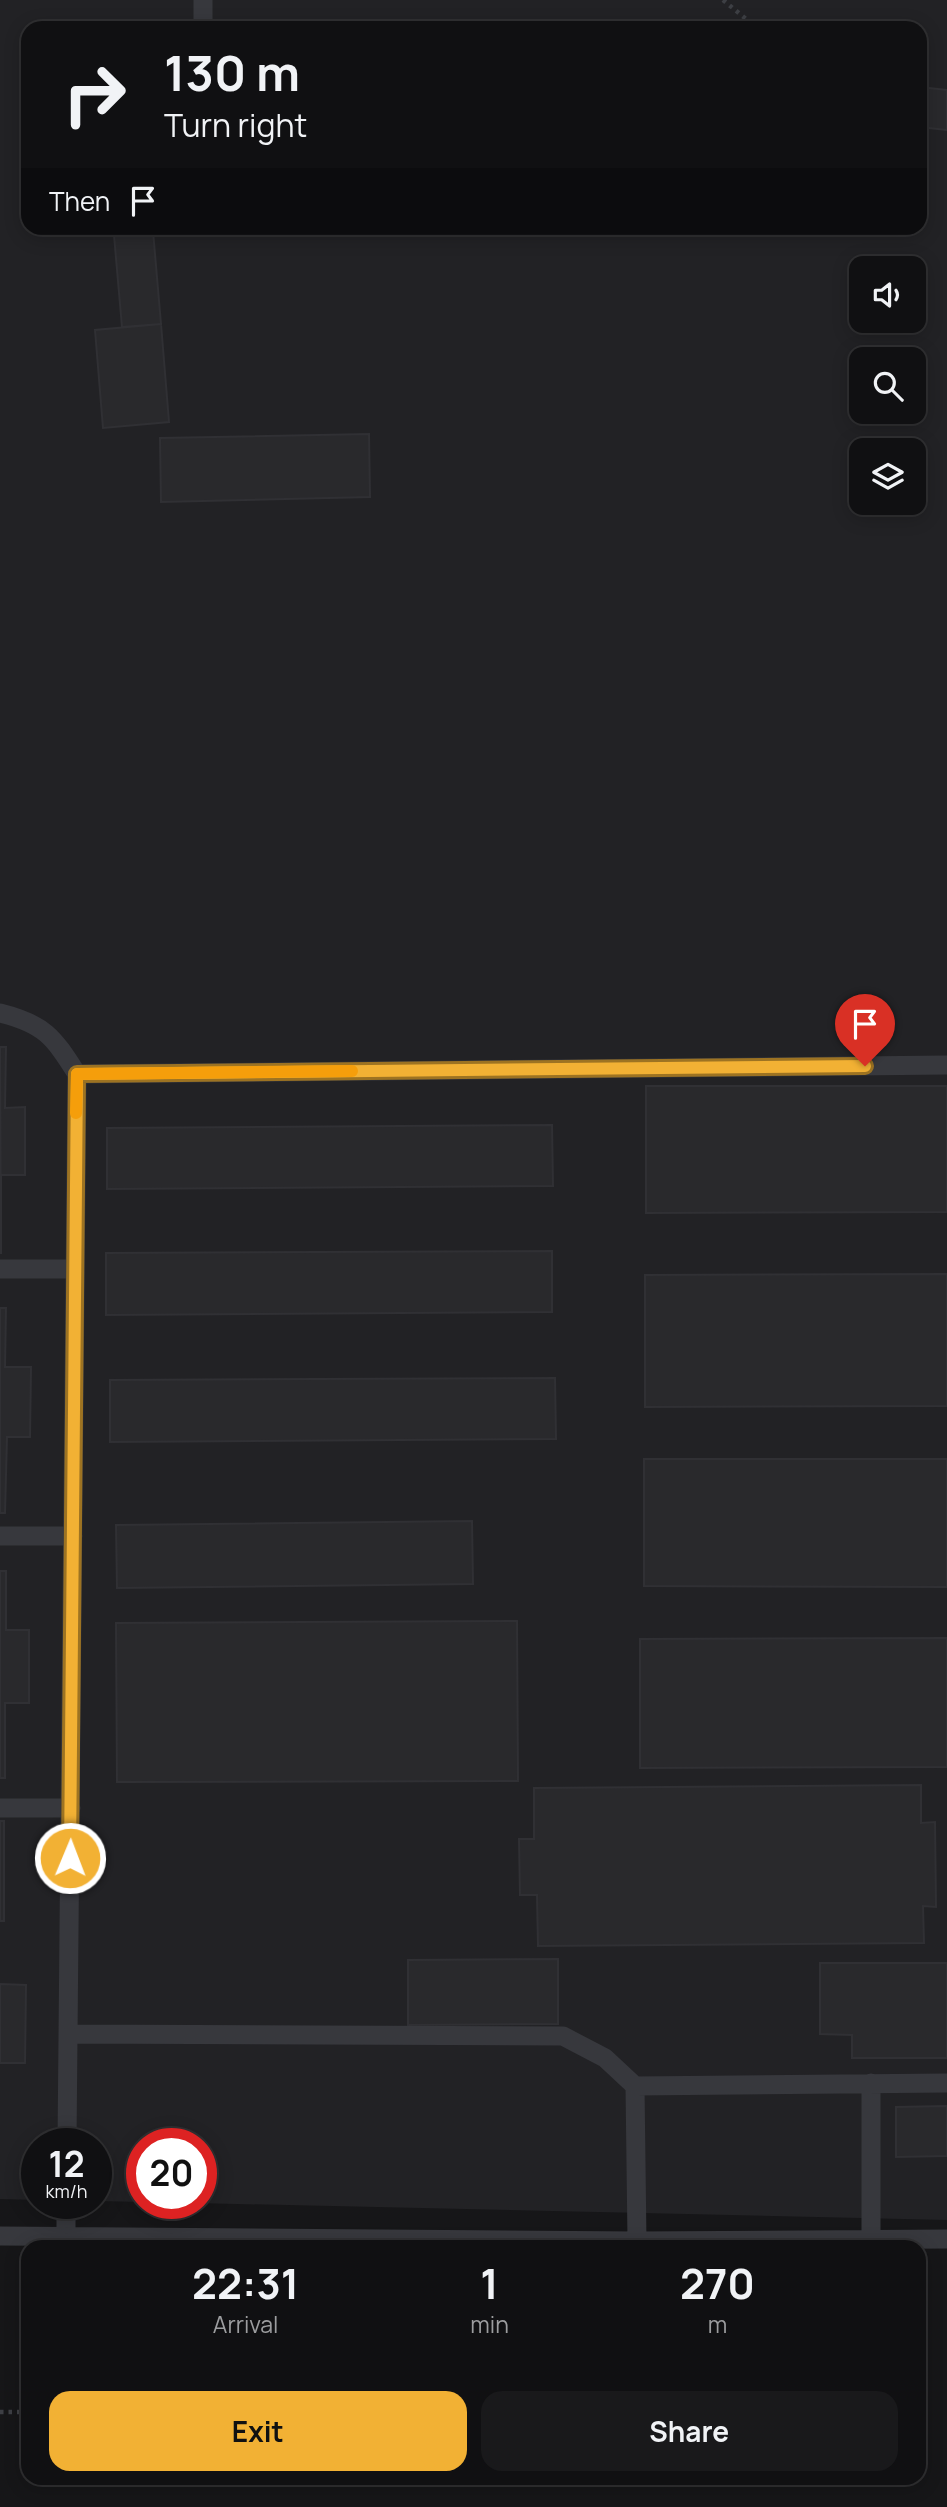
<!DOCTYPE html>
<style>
:root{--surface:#101012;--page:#19191b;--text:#f1f3f6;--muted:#9c9d9f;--line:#303032;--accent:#f2b134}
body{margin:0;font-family:Manrope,sans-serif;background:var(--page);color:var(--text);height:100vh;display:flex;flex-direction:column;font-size:26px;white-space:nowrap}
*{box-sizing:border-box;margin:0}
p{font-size:23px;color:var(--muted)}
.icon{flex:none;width:38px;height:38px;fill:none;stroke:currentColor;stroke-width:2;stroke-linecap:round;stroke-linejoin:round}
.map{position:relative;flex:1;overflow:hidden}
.side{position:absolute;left:21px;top:2240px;width:905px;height:245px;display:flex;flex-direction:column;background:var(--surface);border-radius:21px;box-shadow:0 4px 18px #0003,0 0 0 2px var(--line)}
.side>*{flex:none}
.guide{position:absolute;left:21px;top:21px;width:906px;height:214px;border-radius:21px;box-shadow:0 4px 18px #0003,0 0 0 2px var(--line);background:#101012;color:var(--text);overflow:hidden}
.tools{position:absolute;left:849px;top:256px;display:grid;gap:14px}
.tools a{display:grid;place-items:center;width:77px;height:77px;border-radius:14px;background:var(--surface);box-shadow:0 4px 18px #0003,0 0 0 2px var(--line);font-size:35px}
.speed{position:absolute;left:21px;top:2128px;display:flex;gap:14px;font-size:35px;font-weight:700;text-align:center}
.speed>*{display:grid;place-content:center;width:91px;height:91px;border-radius:50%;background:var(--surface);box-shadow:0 4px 18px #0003,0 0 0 2px var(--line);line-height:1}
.speed small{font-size:18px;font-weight:400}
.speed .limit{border:10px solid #d22;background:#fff;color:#111}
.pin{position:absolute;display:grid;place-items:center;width:60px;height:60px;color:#fff;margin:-72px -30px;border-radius:50% 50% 50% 0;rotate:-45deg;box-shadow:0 0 7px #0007}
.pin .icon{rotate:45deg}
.me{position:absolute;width:77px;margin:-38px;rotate:1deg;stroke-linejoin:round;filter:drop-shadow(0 0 5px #0008)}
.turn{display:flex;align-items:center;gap:24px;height:147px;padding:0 28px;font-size:32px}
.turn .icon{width:91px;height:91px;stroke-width:2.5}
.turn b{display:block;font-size:49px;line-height:60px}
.then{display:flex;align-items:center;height:66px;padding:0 28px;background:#0003;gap:14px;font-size:26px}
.eta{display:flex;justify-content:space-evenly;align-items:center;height:119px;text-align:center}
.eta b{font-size:42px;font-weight:700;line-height:49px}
.cta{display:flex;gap:14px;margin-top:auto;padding:14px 28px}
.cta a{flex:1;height:80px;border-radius:21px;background:var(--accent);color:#111;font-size:28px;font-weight:700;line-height:80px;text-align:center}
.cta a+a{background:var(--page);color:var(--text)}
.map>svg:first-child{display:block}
</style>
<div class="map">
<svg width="947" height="2507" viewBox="0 0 947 2507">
<rect width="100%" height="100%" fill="#161618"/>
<path fill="#222225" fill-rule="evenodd" d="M0,0H947V2220L195,2203H201V2144H142V2202L96,2201V2144H37V2200L0,2199ZM28,28H920V228H28ZM861,268H914V320H861ZM861,359H914V411H861ZM861,450H914V502H861Z"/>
<path fill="#29292c" stroke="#303034" stroke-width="2" d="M920,87L947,90V130L920,127Z
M153,231L161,324L122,327L114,235Z
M161,324L169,422L103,428L95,330Z
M369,434L370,497L161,502L160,438Z
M0,1047H6L5,1108L25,1107V1175H1V1254Z
M646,1086H947V1212L646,1213Z
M552,1125L553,1186L107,1189V1128Z
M552,1251V1312L106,1315V1253Z
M947,1274V1406L645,1407V1275Z
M0,1308H6L5,1367H31L30,1437H7L5,1513H0Z
M555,1378L556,1439L110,1442V1380Z
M644,1459H947V1587L644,1586Z
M472,1521L473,1584L117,1588L116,1525Z
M0,1571H6V1630H29V1703H5V1778H0Z
M517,1621L518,1781L117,1782L116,1623Z
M947,1638V1767L640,1768V1639Z
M921,1785V1823L935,1822L936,1907L923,1906L924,1943L538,1946L537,1895H520L519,1839H534V1788Z
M0,1821H4V1921H0Z
M558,1959V2024L408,2025V1960Z
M820,1963H947V2058H852V2035L820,2034Z
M0,1984L26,1985L25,2063H0Z
M947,2106V2156L896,2157V2107Z"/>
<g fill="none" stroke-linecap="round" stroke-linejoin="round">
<path stroke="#3d3f44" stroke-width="4.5" stroke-dasharray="3.5 5" stroke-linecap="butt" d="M723,0L757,28
M0,2412H28"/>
<path stroke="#37383d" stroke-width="19" d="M203,0V28
M0,1013C44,1024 53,1036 77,1074L67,2144
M77,1074L947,1065
M0,1269H75
M0,1536H73
M0,1808H71
M68,2034L563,2036L605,2058L635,2086
M871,2083V2239
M66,2235V2203
M0,2236L637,2241L947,2239
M637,2241L635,2086L947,2083"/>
</g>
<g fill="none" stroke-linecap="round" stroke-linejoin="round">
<defs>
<path id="route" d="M70,1858L77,1074L865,1066"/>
</defs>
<use href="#route" stroke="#9d7322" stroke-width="18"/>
<use href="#route" stroke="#f2b134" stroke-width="12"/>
<path stroke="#f59e0b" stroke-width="12" d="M76,1113L77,1074L352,1071"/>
</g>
</svg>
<div class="tools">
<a><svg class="icon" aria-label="sound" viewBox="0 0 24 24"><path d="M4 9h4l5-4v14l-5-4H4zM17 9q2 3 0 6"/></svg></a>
<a><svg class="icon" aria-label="search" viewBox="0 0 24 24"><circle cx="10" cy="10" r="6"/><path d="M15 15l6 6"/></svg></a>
<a><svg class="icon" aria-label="layers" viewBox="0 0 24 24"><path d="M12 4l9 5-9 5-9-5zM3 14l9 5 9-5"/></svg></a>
</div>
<div class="speed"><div>12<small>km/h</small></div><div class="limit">20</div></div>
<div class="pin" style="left:865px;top:1066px;background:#d93025"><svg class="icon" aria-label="arrive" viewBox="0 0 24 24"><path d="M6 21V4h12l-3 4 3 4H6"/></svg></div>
<svg class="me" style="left:70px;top:1858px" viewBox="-20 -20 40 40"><circle r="17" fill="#f2b134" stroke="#fff" stroke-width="3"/><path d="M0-11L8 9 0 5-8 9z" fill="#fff"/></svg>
<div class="guide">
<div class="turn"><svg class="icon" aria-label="right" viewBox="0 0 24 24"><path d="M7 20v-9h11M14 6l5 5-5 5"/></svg><div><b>130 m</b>Turn right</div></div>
<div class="then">Then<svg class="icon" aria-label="arrive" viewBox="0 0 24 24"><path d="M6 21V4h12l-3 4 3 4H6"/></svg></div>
</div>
<section class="side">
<div class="eta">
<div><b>22:31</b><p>Arrival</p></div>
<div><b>1</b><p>min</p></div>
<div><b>270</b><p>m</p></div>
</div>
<div class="cta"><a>Exit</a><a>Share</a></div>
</section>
</div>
